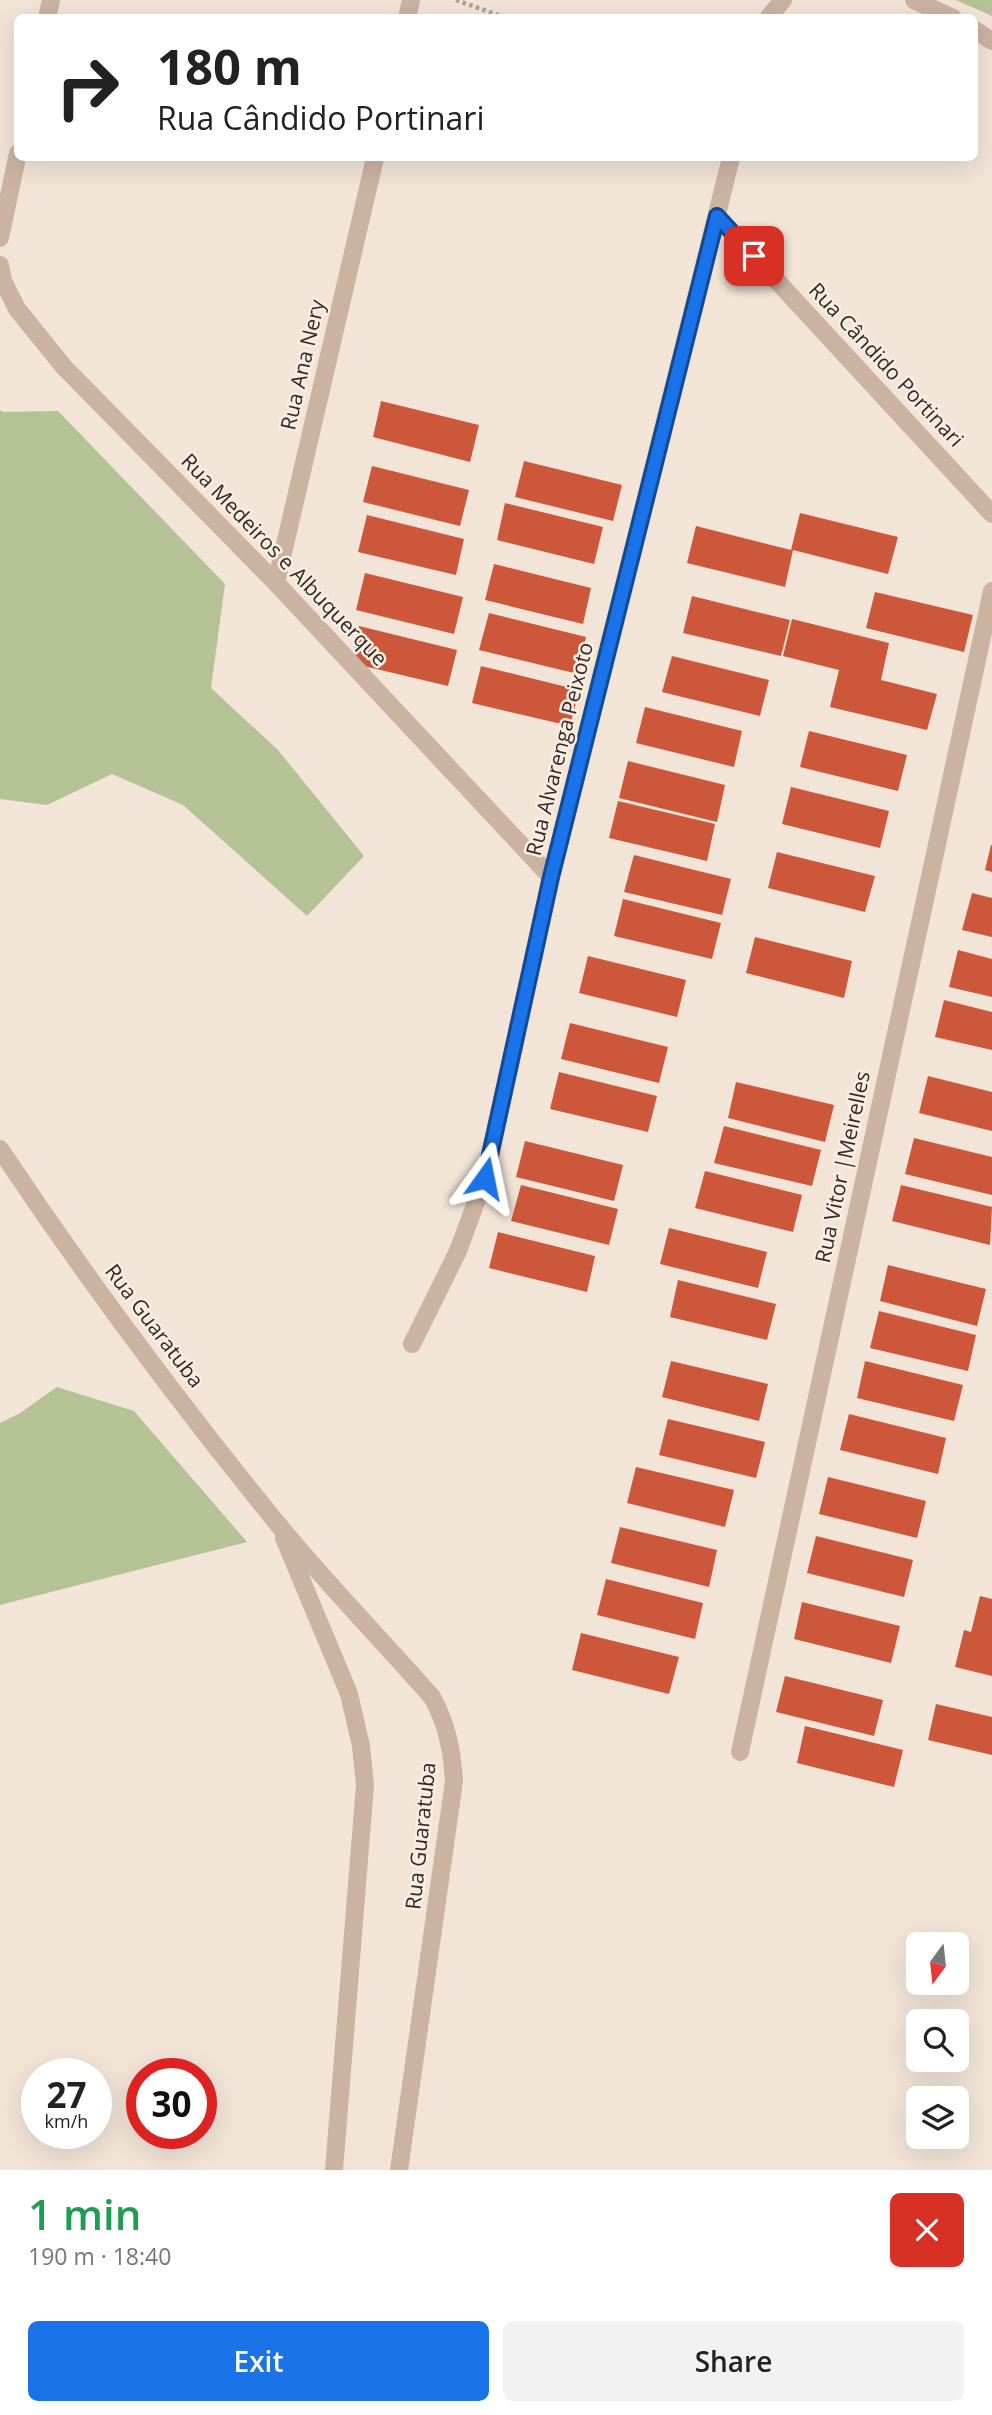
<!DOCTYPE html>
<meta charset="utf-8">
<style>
:root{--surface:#fff;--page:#f2f2f2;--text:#222;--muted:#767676;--accent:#1a73e8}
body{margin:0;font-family:"Open Sans",sans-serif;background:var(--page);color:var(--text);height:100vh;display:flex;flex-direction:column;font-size:26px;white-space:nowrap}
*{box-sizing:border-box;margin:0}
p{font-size:23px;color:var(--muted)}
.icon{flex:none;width:38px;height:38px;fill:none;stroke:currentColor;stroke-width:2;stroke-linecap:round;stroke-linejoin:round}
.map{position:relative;height:2170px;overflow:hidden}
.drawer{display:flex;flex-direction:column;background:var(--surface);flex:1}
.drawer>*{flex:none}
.banner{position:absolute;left:14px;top:14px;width:964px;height:147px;border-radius:10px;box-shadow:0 7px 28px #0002;background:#fff;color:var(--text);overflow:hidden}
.needle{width:46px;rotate:195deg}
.fabs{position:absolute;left:906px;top:1932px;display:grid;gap:14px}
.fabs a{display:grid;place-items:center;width:63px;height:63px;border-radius:10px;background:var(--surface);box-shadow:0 7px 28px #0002;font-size:35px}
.speed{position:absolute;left:21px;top:2058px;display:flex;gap:14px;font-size:35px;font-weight:700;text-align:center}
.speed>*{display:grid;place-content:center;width:91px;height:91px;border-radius:50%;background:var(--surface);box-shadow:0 7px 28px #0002;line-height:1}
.speed small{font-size:18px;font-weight:400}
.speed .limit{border:10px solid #d22;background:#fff;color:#111}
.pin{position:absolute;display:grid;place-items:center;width:60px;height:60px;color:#fff;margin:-30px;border-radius:14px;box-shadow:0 4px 10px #0006}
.me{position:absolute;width:77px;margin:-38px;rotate:12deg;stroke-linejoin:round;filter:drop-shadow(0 0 5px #0008)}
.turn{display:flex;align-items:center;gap:24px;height:147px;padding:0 28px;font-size:32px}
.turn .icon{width:91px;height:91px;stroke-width:2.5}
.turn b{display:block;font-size:49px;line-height:60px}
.round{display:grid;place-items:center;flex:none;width:74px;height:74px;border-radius:10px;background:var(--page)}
.overview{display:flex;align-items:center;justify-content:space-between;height:119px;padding:0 28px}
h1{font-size:42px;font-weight:600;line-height:52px;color:#1e9e55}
.action{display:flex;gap:14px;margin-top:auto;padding:14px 28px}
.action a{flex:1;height:80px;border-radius:10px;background:var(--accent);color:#fff;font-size:28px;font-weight:600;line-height:80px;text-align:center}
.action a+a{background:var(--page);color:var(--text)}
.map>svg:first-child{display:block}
</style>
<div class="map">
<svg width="992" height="2170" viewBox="0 0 992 2170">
<rect width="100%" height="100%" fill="#f2e4d7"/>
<path fill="#b5c296" d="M956,0H992V16Z
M0,410L3,412L58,411L225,584L211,688L278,750L364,856L307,916L183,805L112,774L47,805L0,799Z
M57,1387L134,1411L247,1542L0,1605V1423L20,1413Z"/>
<path fill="#cd573a" d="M381,401L479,425L470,462L373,437Z
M524,461L622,485L613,521L515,497Z
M372,466L469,490L460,526L363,502Z
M505,503L603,527L594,564L497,540Z
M800,513L898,537L888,574L793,550L785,587L687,563L696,526L791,550Z
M367,515L464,539L456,575L358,552Z
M494,564L591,588L583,624L485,600Z
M365,573L463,597L454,634L356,610Z
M875,592L973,615L964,652L866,628Z
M692,596L790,620L781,656L683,633Z
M489,613L586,637L578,674L479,650Z
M792,619L889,643L881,680L937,694L927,730L830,707L839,670L783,656Z
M359,626L457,650L448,686L351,663Z
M672,656L769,680L760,716L662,692Z
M481,666L579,690L570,726L472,703Z
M645,707L742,731L734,767L636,743Z
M809,731L907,755L898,791L800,767Z
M628,761L725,785L717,822L619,798Z
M791,787L889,811L880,848L782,824Z
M618,801L715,824L707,861L609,838Z
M991,845H992V872L985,870Z
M777,852L875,876L865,912L768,888Z
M634,855L731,879L722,915L624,892Z
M972,893L992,898V937L962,930Z
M623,899L721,923L712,959L614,936Z
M755,937L852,961L844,998L746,973Z
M958,950L992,959V997L949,987Z
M588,956L686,980L677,1017L579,993Z
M944,1000L992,1012V1050L935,1037Z
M570,1023L668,1047L659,1083L561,1059Z
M559,1072L657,1096L648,1132L550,1109Z
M928,1076L992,1092V1131L919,1113Z
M736,1082L834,1105L825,1142L728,1118Z
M724,1126L821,1150L812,1186L714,1163Z
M914,1138L992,1157V1195L905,1174Z
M525,1141L623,1165L614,1201L516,1177Z
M705,1171L802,1195L793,1232L695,1208Z
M521,1185L618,1209L609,1245L511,1221Z
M901,1185L992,1207L990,1245L892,1221Z
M669,1228L767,1252L758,1288L660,1264Z
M498,1232L595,1256L587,1292L489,1268Z
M888,1265L986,1289L977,1326L880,1301Z
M678,1280L776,1304L767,1340L670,1317Z
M879,1311L976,1335L968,1371L870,1348Z
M671,1361L768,1384L759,1421L662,1397Z
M865,1361L963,1385L954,1421L857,1398Z
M849,1414L946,1438L938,1474L840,1450Z
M668,1419L765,1442L756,1478L659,1455Z
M636,1467L734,1490L725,1527L627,1503Z
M828,1477L926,1501L917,1538L819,1514Z
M620,1527L717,1550L709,1587L611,1563Z
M816,1536L913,1560L904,1597L807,1573Z
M606,1579L703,1603L695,1639L597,1615Z
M980,1596L992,1599V1676L955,1667L964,1630L971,1632Z
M802,1602L900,1626L891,1663L794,1639Z
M581,1633L679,1657L669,1694L572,1670Z
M785,1676L883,1700L874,1736L776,1712Z
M936,1704L992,1717V1755L928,1740Z
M805,1726L903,1750L894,1787L797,1763Z"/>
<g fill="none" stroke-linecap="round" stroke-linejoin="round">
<path stroke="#b79d8d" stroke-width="4.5" stroke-dasharray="3.5 3.5" stroke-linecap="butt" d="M456,0L506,18"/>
<path stroke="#cbb3a2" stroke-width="18" d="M914,0L953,18
M47,18L51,0
M407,18L411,0
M768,18L783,0
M975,30L992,41
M717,216L992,514
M0,238L18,153
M0,265L3,281L17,309L64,367L276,583L551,877
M276,583L375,158
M0,1149C86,1278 179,1403 277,1523C326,1583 381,1639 432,1697C447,1724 452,1750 454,1781L399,2170
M412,1344L458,1251L485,1178L551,877L731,158
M284,1538L349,1694L361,1746L365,1785L334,2170
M740,1752L992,591"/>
</g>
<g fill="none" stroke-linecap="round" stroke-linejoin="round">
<defs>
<path id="route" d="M485,1178L551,877L717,216L754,256"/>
</defs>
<use href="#route" stroke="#114b97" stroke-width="18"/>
<use href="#route" stroke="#1a73e8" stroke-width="12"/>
</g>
<g text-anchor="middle" stroke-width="5" stroke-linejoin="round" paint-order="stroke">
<g font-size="21" fill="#352925" stroke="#faeee3">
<text transform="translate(303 365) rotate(-77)" y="7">Rua Ana Nery</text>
<text transform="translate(886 365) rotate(47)" y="7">Rua Cândido Portinari</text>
<text transform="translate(284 560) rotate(46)" y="7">Rua Medeiros e Albuquerque</text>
<text transform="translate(560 749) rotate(-76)" y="7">Rua Alvarenga Peixoto</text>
<text transform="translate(843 1167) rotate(-78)" y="7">Rua Vitor |Meirelles</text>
<text transform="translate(154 1326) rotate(53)" y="7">Rua Guaratuba</text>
<text transform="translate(421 1836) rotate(-84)" y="7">Rua Guaratuba</text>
</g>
</g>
</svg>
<div class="fabs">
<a><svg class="needle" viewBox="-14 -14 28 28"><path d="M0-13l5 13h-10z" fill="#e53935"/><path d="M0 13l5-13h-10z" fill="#767676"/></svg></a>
<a><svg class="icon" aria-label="search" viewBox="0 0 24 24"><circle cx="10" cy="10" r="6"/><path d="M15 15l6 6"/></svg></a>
<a><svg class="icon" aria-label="layers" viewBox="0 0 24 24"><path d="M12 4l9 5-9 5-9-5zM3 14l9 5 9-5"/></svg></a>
</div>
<div class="speed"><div>27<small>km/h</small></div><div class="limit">30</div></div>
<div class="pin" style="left:754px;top:256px;background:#d93025"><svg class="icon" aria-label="arrive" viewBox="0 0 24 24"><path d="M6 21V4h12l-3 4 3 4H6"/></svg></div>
<svg class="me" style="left:485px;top:1178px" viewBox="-20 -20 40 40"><path d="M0-17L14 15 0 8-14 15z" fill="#1a73e8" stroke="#fff" stroke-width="4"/></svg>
<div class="banner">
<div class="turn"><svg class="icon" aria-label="right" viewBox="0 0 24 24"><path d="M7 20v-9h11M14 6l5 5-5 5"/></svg><div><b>180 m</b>Rua Cândido Portinari</div></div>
</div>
</div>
<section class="drawer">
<div class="overview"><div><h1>1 min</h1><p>190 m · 18:40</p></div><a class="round" style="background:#d93025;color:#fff"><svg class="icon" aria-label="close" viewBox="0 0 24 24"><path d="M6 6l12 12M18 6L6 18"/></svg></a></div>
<div class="action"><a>Exit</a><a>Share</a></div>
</section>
